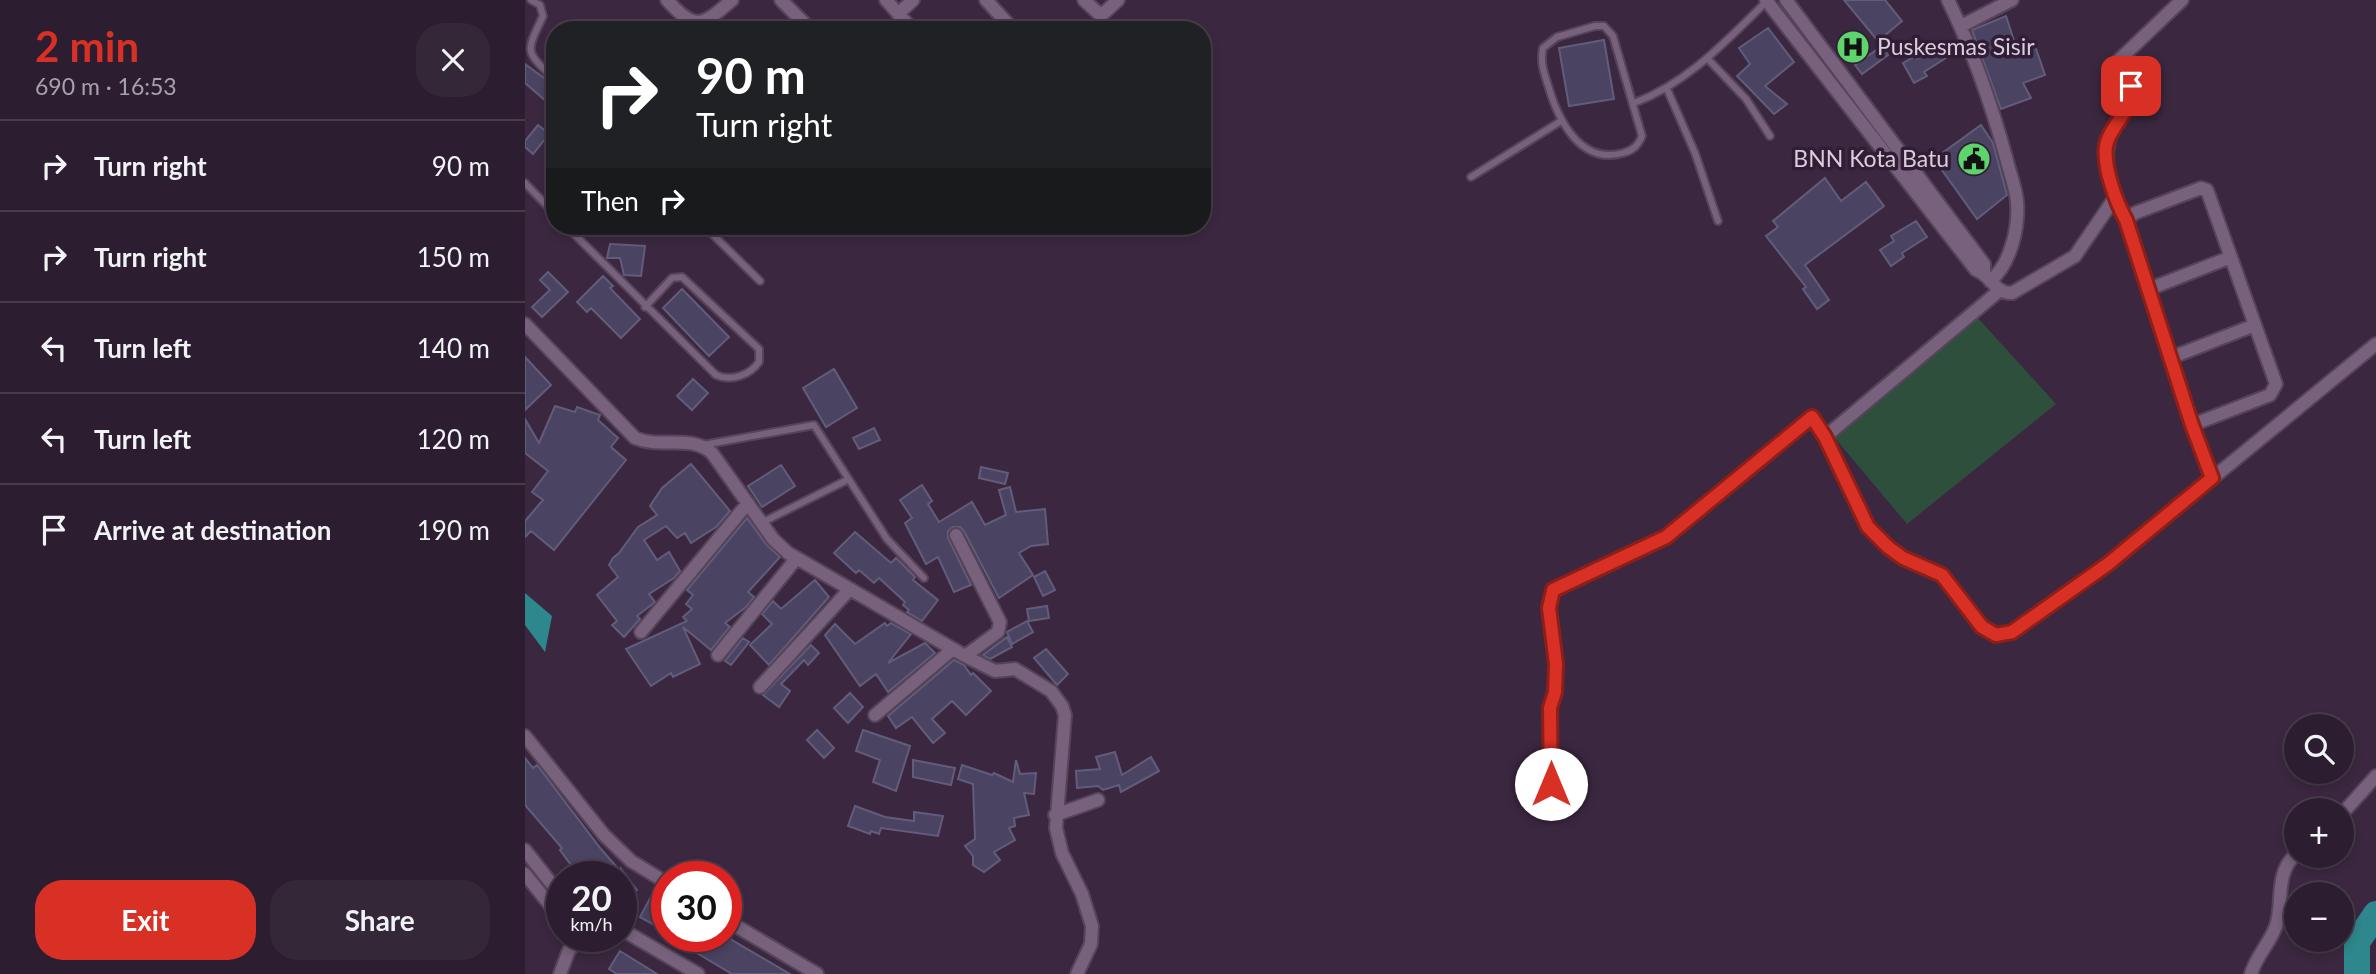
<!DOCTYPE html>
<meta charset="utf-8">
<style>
:root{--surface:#2c1e30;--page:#342738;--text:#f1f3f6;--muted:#a6a2ab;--line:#483c4c;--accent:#d93025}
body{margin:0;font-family:Lato,sans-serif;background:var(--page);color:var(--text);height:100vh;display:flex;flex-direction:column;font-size:26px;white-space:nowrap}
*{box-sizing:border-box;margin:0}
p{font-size:23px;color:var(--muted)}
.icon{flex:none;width:38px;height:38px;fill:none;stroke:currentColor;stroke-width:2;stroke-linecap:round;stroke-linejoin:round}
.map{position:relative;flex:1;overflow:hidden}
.panel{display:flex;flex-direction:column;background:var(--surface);width:525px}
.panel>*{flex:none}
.hud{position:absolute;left:21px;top:21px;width:665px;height:214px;border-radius:28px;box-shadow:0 4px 10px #0003,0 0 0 2px var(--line);background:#202124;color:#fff;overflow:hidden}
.fabs{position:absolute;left:1759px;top:714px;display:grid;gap:14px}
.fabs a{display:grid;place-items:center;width:70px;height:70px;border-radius:50%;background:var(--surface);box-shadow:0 4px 10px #0003,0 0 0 2px var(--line);font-size:35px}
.speed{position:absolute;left:21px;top:861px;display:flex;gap:14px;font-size:35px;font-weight:700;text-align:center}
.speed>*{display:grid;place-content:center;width:91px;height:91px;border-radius:50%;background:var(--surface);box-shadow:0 4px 10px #0003,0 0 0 2px var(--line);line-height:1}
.speed small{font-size:18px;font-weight:400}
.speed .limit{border:10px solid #d22;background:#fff;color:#111}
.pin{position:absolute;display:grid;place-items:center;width:60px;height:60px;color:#fff;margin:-30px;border-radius:14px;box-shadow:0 4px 10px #0006}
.me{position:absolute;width:77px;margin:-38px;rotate:0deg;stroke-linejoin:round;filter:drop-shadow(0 0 5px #0008)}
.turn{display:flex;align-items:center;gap:24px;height:147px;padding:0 35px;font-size:32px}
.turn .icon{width:91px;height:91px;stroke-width:2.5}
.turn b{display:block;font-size:49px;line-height:60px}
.then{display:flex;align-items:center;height:66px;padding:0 35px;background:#0003;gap:14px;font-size:26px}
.round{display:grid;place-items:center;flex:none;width:74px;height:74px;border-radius:28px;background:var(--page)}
.headline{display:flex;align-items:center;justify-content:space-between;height:119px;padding:0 35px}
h1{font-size:42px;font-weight:700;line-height:52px;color:var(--accent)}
.cta{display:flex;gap:14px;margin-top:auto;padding:14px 35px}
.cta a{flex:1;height:80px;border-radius:28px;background:var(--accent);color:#fff;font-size:28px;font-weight:700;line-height:80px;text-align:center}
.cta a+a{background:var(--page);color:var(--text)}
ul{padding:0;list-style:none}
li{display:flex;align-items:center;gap:21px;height:91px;padding:0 35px;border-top:2px solid var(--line)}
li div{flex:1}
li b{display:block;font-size:26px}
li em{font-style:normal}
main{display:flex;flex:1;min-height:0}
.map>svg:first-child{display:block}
</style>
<main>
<section class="panel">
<div class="headline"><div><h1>2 min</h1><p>690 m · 16:53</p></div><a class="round"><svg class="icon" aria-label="close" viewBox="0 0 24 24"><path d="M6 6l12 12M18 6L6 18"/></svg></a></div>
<ul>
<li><svg class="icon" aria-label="right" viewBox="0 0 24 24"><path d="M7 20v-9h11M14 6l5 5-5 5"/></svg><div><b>Turn right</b></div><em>90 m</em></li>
<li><svg class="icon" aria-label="right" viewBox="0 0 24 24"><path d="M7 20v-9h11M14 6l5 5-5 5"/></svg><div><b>Turn right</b></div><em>150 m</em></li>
<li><svg class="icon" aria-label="left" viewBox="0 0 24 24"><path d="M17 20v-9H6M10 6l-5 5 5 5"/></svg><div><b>Turn left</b></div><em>140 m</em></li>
<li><svg class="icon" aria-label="left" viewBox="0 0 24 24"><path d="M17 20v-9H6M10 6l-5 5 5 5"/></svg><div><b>Turn left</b></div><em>120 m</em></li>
<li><svg class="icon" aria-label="arrive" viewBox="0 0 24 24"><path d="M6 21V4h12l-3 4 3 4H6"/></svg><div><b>Arrive at destination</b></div><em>190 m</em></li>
</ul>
<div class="cta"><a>Exit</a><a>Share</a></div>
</section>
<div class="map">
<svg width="1851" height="974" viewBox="0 0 1851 974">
<rect width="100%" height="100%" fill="#3b2840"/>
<path fill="#2e4f3c" d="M1452,317L1531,404L1382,524L1309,437Z"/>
<path fill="#2e878c" d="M0,593L27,616L20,652L0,625Z"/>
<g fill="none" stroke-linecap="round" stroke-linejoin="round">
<path stroke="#2e878c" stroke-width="26" d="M1832,974V942L1851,914"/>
</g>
<path fill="#4a4361" stroke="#625c7b" stroke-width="2" d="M1319,0H1360L1377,21L1353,41Z
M1481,16L1492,50L1509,43L1520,75L1498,83L1506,98L1476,109L1447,30Z
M1243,28L1269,62L1240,86L1262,104L1249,114L1212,76L1225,64L1214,48Z
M1079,40L1089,99L1044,106L1034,48Z
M1417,44L1424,56L1399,72L1402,76L1389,83L1378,63L1390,56L1392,59Z
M1357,46L1363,55L1337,74L1330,65Z
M0,64L30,86V109L0,83Z
M13,125L24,134L8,154L0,147V141Z
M1456,125L1468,143L1482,195L1452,219L1409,159Z
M1300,178L1316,201L1341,182L1359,206L1280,265L1304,300L1292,309L1278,289L1281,287L1241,236L1253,227L1248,221Z
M1391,221L1402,237L1377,253L1379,257L1366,266L1355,250L1369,241L1366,236Z
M85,244L120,246L116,276L99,275L95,258H82Z
M23,272L43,292L17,317L7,307L25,290L15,280Z
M78,276L88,286L85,288L115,319L96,338L66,308L62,312L52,302Z
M157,289L204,337L184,356L138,308Z
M0,357L26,385L0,410Z
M309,369L332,408L301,427L278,388Z
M168,379L183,393L167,410L152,396Z
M30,406L50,412L52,407L75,415L73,420L93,438L86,447L101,460L29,550L6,531L0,537V521L18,500L7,492L23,471L0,453V419L14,443Z
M349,428L355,440L334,449L328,438Z
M166,464L205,511L191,527L166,543L160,533L152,538L141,526L119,540L132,560L144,552L155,571L149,578L124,594L130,602L112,616L115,619L99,637L87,625L92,621L72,595L93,577L84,565L88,558L94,553L113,527L132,515L125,506L137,488Z
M256,465L270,486L237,507L223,486Z
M456,467L483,473L480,484L454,478Z
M397,485L407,501L403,504L414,522L447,502L460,525L481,515L474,490L485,487L491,512L520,509L523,544L506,546L494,553L508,575L474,598L439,531L435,527H428L423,531V538L446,585L429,592L413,557L401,564L380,523L387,518L375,500Z
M222,518L241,544L255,557L223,592L229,597L221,607L200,623L205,627L186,650L158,627L175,664L148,677L146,673L126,686L101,649L162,621L158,617L167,609L161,604L168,595L162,590Z
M330,532L366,563L371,558L390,577L388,580L413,600L397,621L382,612L384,610L378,605L380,602L354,578L349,583L334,570L331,573L309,553Z
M520,571L530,590L518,596L509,577Z
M290,580L304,597L244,665L225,645L247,624L237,614L248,601L256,609Z
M522,606L524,618L504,621L502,609Z
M502,621L508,632L487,644L482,632Z
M360,623L362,626L366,623L386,634L363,663L400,643L410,653L363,692L351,674L335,686L300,635L310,624L330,644Z
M482,637L487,647L465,659L458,655Z
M218,638L224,642L206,665L200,661Z
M286,645L294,653L283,665L279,660L256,684L265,691L254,707L238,695Z
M521,649L543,674L532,685L509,658Z
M429,660L439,665L446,675L448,673L466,691L441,715L427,701L407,719L420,733L408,743L387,717L371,728L363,716Z
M325,693L338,707L323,723L309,708Z
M292,730L309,748L299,758L282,740Z
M338,730L385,746L371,791L348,782L355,760L331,751Z
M590,752L597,775L626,757L634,771L596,792L594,785L578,790L573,786L552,788L551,771L575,769L571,757Z
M0,758L8,768L12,765L76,849L96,872V869L112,890L96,902V877H57L46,865L35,850L37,848L0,805Z
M388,760L430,768L426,785L388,777Z
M491,760L495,774L511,773L509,794L499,793L504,815L489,818L490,826L484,828L490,840L469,852L475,860L459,872L448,865V856L440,846L450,839L448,784L433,779L437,765L467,775L469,773L488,782Z
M330,806L360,817L389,821V812L418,816L413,836L356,828L354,834L346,831L345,834L323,826Z
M129,891L142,898V932L115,917Z
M161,936H200L265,974H207L157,944Z
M95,951L132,974H92L84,969Z"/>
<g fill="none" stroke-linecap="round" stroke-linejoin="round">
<defs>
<path id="lane" d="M6,0L15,5L18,16C0,54 0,50 30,80
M1070,26H1079L1088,36L1117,136C1113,146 1108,150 1098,153C1055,165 1033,120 1023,85C1019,73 1015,62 1018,48L1032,37Z
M1183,59L1221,99L1245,136
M1142,89L1170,153L1193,221
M1109,103C1163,83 1202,40 1242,1
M946,177L1036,121
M0,183L30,214
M41,226L191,375C206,382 225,375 234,362V349L157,277L147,278L120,307
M179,226L235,281
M178,445L289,425L362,539L399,578
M236,523L322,480"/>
<path id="street" d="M142,0C171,32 177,26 207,0
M256,0L286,30
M361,0L388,30
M461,0L485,26
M559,0L573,13H579L593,0
M1241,0L1451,270C1466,275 1470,294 1487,293L1550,256L1589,199
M1261,0L1459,264V273
M1423,0C1448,51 1467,106 1482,161C1485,174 1491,188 1492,202C1494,227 1486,264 1465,281
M1657,0L1593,61V72L1606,86L1608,93C1603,107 1592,118 1587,132C1575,159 1587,196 1601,220L1667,425L1687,478
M373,14L388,0
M1436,26L1487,0
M151,30L161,20
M1601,220L1610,213L1676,188L1682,190L1751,384L1745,395L1667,425
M292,226L294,228
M1624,289L1706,257
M0,324L110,438C136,449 166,434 187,453L248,539L263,553L440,656L470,671L490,669L526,691L537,706L540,715L531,828L537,853L557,894L567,926L566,944L552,974
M1645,358L1730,325
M1300,437L1474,291
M431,535L475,622L473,632L440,656
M116,632L223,503
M193,655L271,559
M235,687L325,589
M350,715L428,649
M0,736L79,835L106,861L142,883
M1025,799V708L1030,692L1031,664L1024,608L1028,590L1141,537L1287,417L1300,437L1343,527L1363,547L1378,558L1417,575L1457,627L1471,635L1487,632L1583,564L1851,344
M530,815L573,800
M1816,815L1851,776
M0,850L37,897
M0,874L37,920
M201,920L292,974
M96,929L173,974
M35,974L44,950L58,936
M1726,974C1731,956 1745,943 1751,926C1759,901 1749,874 1771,854"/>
</defs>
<use href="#lane" stroke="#56455a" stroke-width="10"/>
<use href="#street" stroke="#56455a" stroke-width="16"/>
<use href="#lane" stroke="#77617c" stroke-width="6"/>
<use href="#street" stroke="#77617c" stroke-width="12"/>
</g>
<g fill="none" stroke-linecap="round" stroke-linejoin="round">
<defs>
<path id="route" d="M1026,784L1025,708L1030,692L1031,664L1024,608L1028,590L1141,537L1287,417L1300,437L1343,527L1363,547L1378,558L1417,575L1457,627L1471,635L1487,632L1583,564L1687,478L1667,425L1601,220C1591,202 1578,167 1581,146C1584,126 1612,106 1606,86"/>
</defs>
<use href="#route" stroke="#8d1f18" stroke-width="18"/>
<use href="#route" stroke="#d93025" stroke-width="12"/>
</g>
<defs>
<symbol id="hospital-disc" viewBox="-11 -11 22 22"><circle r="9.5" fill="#5dd56c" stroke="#311e36"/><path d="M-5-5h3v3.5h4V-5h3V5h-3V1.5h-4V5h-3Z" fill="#111"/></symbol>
<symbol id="civic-disc" viewBox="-11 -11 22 22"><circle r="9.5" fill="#5dd56c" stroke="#311e36"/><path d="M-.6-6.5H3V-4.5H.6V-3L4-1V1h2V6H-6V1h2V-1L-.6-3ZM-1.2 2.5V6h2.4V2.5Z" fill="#111"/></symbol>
</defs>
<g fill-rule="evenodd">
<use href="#hospital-disc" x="1309" y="28" width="38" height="38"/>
<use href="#civic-disc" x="1430" y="140" width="38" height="38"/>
</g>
<g text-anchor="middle" stroke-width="7" stroke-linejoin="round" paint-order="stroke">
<g font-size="23" fill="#dacedd" stroke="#311e36" text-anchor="start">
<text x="1352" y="55">Puskesmas Sisir</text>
<text x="1424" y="167" text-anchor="end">BNN Kota Batu</text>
</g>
</g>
</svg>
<div class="fabs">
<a><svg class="icon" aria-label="search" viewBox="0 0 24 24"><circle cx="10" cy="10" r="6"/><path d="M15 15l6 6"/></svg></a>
<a>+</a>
<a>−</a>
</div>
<div class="speed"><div>20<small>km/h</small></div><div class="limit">30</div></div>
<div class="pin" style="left:1606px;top:86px;background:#d93025"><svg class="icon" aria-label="arrive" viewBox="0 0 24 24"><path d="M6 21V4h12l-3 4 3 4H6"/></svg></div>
<svg class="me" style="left:1026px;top:784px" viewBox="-20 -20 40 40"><circle r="19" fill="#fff"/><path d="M0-13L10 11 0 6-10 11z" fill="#d93025"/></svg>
<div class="hud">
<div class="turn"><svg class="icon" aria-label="right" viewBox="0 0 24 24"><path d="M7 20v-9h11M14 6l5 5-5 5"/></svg><div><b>90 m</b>Turn right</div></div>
<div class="then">Then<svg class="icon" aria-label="right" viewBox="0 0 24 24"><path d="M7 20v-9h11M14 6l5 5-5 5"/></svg></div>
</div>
</div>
</main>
